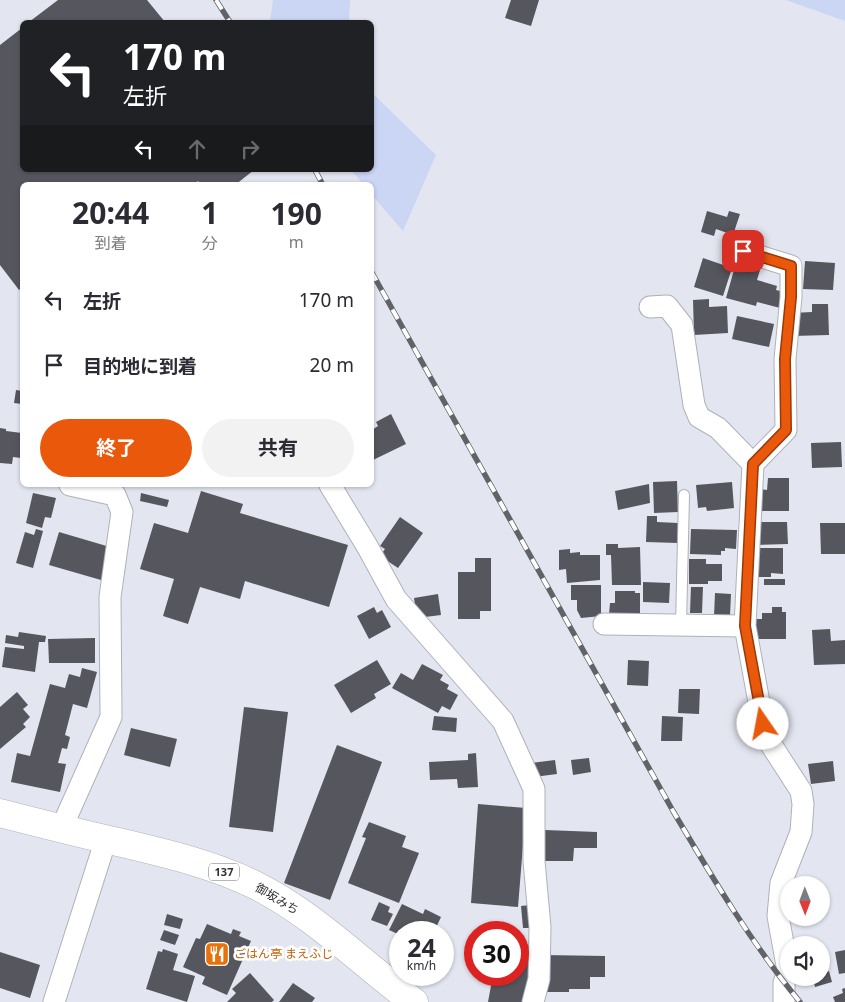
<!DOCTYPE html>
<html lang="ja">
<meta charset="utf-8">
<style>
:root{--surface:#fff;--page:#f2f2f3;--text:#2b2b33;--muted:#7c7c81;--accent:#ea580c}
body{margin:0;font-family:"Noto Sans","Noto Sans JP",sans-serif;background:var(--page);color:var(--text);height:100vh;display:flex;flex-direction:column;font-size:19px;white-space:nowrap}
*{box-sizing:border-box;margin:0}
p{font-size:16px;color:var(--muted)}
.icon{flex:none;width:28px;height:28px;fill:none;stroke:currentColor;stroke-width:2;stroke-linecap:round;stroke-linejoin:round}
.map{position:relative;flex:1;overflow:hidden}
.panel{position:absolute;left:20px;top:182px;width:354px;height:305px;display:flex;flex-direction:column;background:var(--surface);border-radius:8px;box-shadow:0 1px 4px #0004}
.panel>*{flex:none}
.hud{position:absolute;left:20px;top:20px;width:354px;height:152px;border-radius:8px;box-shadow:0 1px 4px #0004;background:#202124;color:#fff;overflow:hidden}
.needle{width:32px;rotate:179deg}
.buttons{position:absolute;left:780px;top:876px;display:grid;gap:10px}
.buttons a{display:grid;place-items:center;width:50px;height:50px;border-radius:50%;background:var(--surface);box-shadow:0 1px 4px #0004;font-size:25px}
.speed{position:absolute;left:389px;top:921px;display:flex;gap:10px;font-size:25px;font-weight:700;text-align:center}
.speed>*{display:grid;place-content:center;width:65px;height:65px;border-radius:50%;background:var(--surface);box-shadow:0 1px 4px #0004;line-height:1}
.speed small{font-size:12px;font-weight:400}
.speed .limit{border:8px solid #d22;background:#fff;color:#111}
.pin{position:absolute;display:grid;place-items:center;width:42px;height:42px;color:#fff;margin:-21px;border-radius:10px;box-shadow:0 2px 8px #0006}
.me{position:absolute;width:55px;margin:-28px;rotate:348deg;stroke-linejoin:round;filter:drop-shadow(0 0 4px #0008)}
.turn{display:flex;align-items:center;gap:18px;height:105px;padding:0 20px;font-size:22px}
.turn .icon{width:65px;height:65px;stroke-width:2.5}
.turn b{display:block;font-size:35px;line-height:42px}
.lanes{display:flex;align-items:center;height:48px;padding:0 20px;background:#0003;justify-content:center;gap:25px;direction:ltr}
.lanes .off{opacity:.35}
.eta{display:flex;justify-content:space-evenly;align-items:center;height:85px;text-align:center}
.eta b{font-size:30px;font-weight:700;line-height:35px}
.cta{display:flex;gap:10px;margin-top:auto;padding:10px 20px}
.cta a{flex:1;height:58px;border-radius:30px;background:var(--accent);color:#fff;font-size:20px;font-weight:700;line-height:58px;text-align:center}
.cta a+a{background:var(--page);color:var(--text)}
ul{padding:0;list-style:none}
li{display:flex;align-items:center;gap:15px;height:65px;padding:0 20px}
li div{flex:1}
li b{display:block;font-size:19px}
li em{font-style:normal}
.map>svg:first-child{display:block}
</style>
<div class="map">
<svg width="845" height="1002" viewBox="0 0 845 1002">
<rect width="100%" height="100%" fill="#e3e6f0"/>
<path fill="#cbd5f4" d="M273,0H350L349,22H270Z
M786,0H845V21Z
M371,92L436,155L403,231L371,194V185H364L351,170H371Z"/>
<path fill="#56565e" d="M58,0H147L165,22H29Z
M511,0H539L531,26L505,18Z
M22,28V170H254L235,185H201L198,181L193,185H22V287L19,290L0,265V45Z
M707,211L727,217L729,211L740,214L733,235L716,229L714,236L701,232Z
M703,258L732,268L723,296L694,287Z
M805,261L835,263L833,290L803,289Z
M736,263L760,270L757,280L777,286L776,290L785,292L780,308L757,302L756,306L726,298Z
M709,299V307L727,306L728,333L694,335L693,300Z
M812,304H828L829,335L793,336L792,313L812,312Z
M737,316L774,324L769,347L732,339Z
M16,390L22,391V404L14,403Z
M391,414L406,444L371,461V434L374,433L372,430L378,426L376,422Z
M0,428L6,429V431L22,433L21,458L13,457L12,464L0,463Z
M841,442L842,467L812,468L811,443Z
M768,478H789V511H760V489L767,490Z
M677,481L678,512L654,513L653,482Z
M732,482L734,508L707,511L706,507L698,508L696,485Z
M649,484L650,503L618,510L615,491Z
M201,491L243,504L240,513L348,545L329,607L245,581L240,599L200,587L188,624L163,616L174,579L140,569L154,523L188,533Z
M33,493L56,498L51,518L45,517L42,528L26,523Z
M141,493L169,500L167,507L140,501Z
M647,516H657V522L678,523V543L646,542Z
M400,517L423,533L398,568L380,556L385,549L380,546Z
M756,522H787L788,544L756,545Z
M820,523H845V554H821Z
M36,529L43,531L33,568L16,563L25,532L34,535Z
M691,529L737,530L736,549L725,548V551H721V555L690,554Z
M59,532L110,547L101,580L49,565Z
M606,544H618V548L640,547L641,585H612L611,555H606Z
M753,548H783V574L771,573V577H753Z
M570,549V553L580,552V555H600V580L567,583L566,569L559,570V550Z
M475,558H491V611H480V619H458V572H475Z
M689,559H706V564H722V581H708V584H689Z
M764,579H785V585H764Z
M643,582L670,583L669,603L643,602Z
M571,585H601V616L581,618L577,610V600H571Z
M691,587H703L702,613H690Z
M615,591H635V593H640V613L609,614L610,603H615Z
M715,593L731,594L730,616H714Z
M438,594L441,615L417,618L414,598Z
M374,607L377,613L382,610L391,627L369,639L357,616Z
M772,607H782V612H786V639H755V619H762V613H772Z
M830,629L831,641L845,640V664L814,665L812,630Z
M19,632L46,636L45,642H39L35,672L2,667L5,647L24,649V646L5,643L6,635L18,637Z
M95,638V663H49L48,639Z
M377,660L391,684L374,694L376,698L351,713L334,685Z
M628,660L649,661L648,686L627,685Z
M422,664L443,675L440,680L449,685L447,689L458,695L450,710L442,706L438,713L392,688L401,673L413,680Z
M82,668L97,672L87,708L73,704L65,735L70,737L67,749L62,748L58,763L66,764L60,792L11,782L17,753L30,756L50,684L65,688L69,674L80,677Z
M679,689H700L699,714L678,713Z
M17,692L28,705L23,709L30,717L23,724L26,727L0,749V707Z
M244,707L288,712L273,832L229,827Z
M434,716L457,718L456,732L432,730Z
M662,716L683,717L682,741H661Z
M131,728L177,739L170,767L124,755Z
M337,745L382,762L330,900L284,883Z
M476,753L478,787L458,788L457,779L430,780L429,762L468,760V754Z
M589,758L591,772L573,775L571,760Z
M555,760L557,774L534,777L531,763Z
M833,761L835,781L811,784L808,764Z
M478,804L526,808L518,907L471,903Z
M369,822L406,836L402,847L419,853L399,903L348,883L366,838L362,837Z
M545,830L597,832V848H574L573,861H544Z
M379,902L390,907L388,912L393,914L387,926L371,920Z
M402,904L423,914L425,909L441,917L434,932H400V935L389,930Z
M530,905L532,928H523L521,906Z
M167,914L183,919L180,929L164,925Z
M207,924L231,934L233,929L241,932L239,936L251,941L227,995L202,984L205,977L183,967L196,938L200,939Z
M164,930L179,935L175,945L160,940Z
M518,943L536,946L525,1002H488L493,975H518Z
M163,949L178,954L173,970L195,976L187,1002L146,989L158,951L162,952Z
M845,950V973L839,974L835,952Z
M0,952L40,965L30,998L0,988Z
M544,955L605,956V977H590V989H569V992H543Z
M829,971L832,982L815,987L813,978H821V974Z
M250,973L274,1000L272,1002H227L236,993L232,989Z
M293,983L315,998L312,1002H279Z
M845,988V1002H835L833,997L843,993L842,989Z"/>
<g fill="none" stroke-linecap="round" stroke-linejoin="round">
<defs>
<path id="lane" d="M681,625L684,495"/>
<path id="street" d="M743,251L791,266V297L785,359L786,430L753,464L745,626L763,724L770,743L801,791L803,804L801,832L781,883L778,916L788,971L784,983V1002
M650,307L667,306L682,325L694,405L699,417L718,428L753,464
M330,485L367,546L396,599L503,721L534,789V861L540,927L539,979L533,1002
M604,624L745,626
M61,829L111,717L110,597L122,512L115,495L70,485
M54,1002L106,839"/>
<path id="highway" d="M0,813C39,823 78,833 118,842C165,853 212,864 255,885C315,915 361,963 414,1002"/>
</defs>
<use href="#lane" stroke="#aeb1ba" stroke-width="12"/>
<use href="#street" stroke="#aeb1ba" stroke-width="23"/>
<use href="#highway" stroke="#aeb1ba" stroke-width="29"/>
<use href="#lane" stroke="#fff" stroke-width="10"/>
<use href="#street" stroke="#fff" stroke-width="21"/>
<use href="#highway" stroke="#fff" stroke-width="28"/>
<defs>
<path id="rail" d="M216,0L230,22
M315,170L323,185
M371,271L673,811C712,877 751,943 800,1002"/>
</defs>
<use href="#rail" stroke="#626368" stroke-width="5.5"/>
<use href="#rail" stroke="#fff" stroke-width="4" stroke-dasharray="11" stroke-linecap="butt"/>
</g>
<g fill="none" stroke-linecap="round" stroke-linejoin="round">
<defs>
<path id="route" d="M743,251L791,266V297L785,359L786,430L753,464L745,626L763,724"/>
</defs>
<use href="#route" stroke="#983908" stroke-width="12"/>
<use href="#route" stroke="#ea580c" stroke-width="9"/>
</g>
<defs>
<symbol id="restaurant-square" viewBox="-11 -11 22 22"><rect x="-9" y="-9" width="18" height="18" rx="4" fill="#e8710a" stroke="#fff"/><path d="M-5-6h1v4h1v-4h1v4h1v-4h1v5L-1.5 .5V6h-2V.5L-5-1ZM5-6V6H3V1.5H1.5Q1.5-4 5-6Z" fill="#fff"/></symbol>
</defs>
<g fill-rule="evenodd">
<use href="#restaurant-square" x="203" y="940" width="28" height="28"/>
</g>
<g text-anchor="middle" stroke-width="5" stroke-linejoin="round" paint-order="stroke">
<rect fill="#fff" stroke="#6e6f71" stroke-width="1" x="209" y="863.5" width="30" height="17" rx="4"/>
<g font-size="11" font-weight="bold" fill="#303134">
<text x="224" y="876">137</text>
</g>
<g font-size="12" fill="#303134" stroke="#fff">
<text transform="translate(277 899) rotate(31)" y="4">御坂みち</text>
</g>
<g font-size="12" fill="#c56008" stroke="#fff" text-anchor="start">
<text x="234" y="958">ごはん亭 まえふじ</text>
</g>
</g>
</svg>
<div class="buttons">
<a><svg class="needle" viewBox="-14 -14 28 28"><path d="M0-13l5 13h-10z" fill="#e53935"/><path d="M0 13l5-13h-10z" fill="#7c7c81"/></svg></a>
<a><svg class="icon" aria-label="sound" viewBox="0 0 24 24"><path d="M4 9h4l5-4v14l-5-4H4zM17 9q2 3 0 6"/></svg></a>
</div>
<div class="speed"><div>24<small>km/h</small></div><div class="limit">30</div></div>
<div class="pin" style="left:743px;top:251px;background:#d93025"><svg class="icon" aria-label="arrive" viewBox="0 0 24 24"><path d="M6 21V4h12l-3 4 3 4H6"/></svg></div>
<svg class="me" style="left:763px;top:724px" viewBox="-20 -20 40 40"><circle r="19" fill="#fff"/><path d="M0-13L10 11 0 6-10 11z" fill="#ea580c"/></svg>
<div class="hud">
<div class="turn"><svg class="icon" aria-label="left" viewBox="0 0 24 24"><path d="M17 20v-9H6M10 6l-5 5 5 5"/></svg><div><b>170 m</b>左折</div></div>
<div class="lanes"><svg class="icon" aria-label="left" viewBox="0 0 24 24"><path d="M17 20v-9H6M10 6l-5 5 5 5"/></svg><svg class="icon off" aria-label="ahead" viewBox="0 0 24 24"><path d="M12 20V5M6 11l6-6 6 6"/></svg><svg class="icon off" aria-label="right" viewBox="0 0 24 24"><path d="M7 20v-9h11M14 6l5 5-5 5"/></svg></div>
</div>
<section class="panel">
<div class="eta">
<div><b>20:44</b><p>到着</p></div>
<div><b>1</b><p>分</p></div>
<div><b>190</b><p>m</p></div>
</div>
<ul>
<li><svg class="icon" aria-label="left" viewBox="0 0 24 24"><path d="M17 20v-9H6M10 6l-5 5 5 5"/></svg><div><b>左折</b></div><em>170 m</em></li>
<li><svg class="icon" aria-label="arrive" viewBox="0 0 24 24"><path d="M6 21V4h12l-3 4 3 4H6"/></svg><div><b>目的地に到着</b></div><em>20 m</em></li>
</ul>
<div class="cta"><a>終了</a><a>共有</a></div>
</section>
</div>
